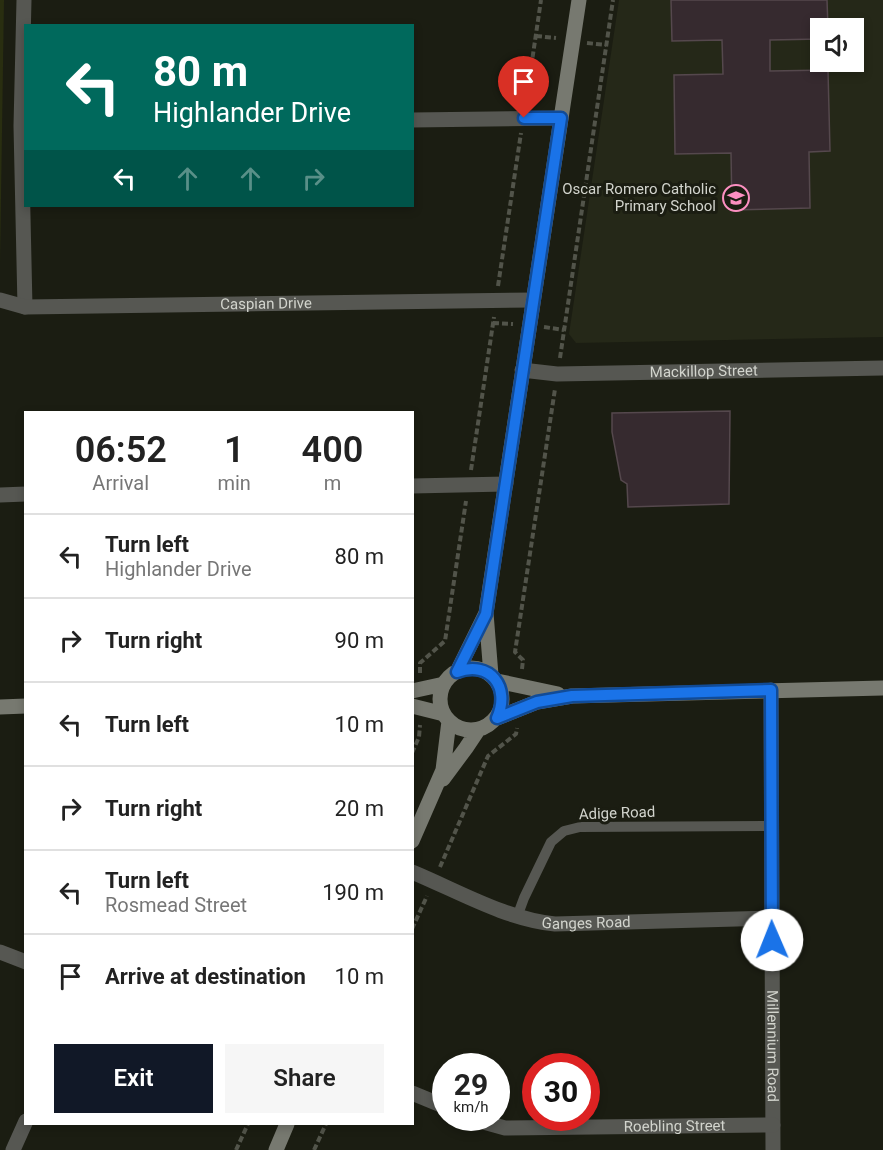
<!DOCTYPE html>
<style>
:root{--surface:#fff;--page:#f6f6f6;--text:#222;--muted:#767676;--line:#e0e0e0;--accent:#111827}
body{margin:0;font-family:Roboto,sans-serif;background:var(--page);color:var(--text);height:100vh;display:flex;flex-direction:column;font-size:22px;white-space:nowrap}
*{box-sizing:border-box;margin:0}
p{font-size:20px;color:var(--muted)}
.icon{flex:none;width:33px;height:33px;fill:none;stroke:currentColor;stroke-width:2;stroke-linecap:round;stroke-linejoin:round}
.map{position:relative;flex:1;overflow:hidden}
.side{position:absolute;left:24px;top:411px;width:390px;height:714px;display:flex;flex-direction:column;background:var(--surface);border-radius:0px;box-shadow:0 3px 9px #0003}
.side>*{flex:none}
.top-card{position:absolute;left:24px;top:24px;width:390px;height:183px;border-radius:0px;box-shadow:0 3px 9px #0003;background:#00695c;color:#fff;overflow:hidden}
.controls{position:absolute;left:810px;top:18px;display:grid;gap:12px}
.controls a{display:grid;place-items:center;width:54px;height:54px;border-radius:0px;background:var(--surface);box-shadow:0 3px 9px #0003;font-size:30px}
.speed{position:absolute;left:432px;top:1053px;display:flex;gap:12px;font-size:30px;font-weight:700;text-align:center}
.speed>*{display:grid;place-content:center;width:78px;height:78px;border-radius:50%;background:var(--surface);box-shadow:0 3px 9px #0003;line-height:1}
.speed small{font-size:15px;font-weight:400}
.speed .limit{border:9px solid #d22;background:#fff;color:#111}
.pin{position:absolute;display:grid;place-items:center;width:51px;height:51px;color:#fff;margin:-62px -26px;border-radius:50% 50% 50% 0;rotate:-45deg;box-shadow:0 0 6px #0007}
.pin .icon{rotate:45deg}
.me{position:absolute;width:66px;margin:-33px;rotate:359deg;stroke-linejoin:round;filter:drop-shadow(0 0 4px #0008)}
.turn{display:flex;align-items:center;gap:21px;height:126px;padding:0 30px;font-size:27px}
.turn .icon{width:78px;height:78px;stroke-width:2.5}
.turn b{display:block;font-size:42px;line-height:51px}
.lanes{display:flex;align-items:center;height:57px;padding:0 30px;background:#0003;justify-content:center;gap:30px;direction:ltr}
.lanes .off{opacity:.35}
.eta{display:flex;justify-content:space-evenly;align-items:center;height:102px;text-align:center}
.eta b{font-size:36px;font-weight:600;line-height:42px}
.button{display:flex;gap:12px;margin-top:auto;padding:12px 30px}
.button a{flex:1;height:69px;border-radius:0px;background:var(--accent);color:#fff;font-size:24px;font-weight:600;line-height:69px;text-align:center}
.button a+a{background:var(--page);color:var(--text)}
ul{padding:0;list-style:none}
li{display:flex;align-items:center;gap:18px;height:84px;padding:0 30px;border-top:2px solid var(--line)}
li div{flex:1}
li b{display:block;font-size:22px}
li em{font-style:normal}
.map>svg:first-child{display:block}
</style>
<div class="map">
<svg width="883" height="1150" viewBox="0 0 883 1150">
<rect width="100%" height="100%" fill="#1b1d12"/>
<path fill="#252818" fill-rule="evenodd" d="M619,0H883V337L576,343L569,334ZM820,28H854V62H820Z"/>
<path fill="#292e10" d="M0,0H4L0,264Z"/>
<path fill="#362a2f" stroke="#55484d" stroke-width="1.5" d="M671,0H827L828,28H820V39L770,40V71L828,70L830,151L809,152L810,208L732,210L731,153L675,154L674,75L723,74L722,40L672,41Z
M730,411L729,504L628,507L627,484L621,480L612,432V413Z"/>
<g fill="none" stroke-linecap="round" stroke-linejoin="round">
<path stroke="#52544a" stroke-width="4" stroke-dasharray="6 3" stroke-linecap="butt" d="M536,36L556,38
M587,43L606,45
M526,102L541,0
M498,286L521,133
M493,323L513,324
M544,327L564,330
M560,358L613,0
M471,470L494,317
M522,669L523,660L515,652L555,389
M420,673V663L445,641L466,501
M412,753L419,737L420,725
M440,867L488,756L516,734L517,728
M412,929L427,896
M236,1150L248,1124
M314,1150L326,1124"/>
<path stroke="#565752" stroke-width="10" d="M517,917L524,898L551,842L564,831L580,827L771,826"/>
<g stroke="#565752" stroke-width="15">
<path d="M24,0L21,126L25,307"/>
<path d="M412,120L561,118"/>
<path id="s1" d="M0,300L25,307L533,300"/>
<path id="s2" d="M522,370L557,374L883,368"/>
<path d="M412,486L506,484"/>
<path d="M0,495L26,494"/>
<path id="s3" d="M771,690L773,1150"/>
<path id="s4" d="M412,872C458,891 505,919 555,924L772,918"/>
<path d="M0,952L26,962"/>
<path d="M412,1093L446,1107"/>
<path id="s5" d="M469,1118L505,1128L773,1125"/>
<path d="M13,1150L26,1121"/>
</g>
<path stroke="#777970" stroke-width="15" d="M440 699a31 31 0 1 1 62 0a31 31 0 1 1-62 0Z
M457,672L486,613
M491,675L486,613L579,0
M497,681L558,694
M412,691L444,684
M412,706L444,714
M0,707L26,706
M497,718L537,702L572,696L883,688
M443,779L466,748L478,730
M412,841L443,770L449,721
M276,1150L287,1124"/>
</g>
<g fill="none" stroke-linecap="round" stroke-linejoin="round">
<defs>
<path id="route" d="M524,118H561L486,614L457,672C490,660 511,687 497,718L537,702L572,696L771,690L772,940"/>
</defs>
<use href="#route" stroke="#114b97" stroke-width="15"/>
<use href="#route" stroke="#1a73e8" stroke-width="10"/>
</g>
<defs>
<symbol id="school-ring" viewBox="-11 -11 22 22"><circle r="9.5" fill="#1b1d12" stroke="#fc8fc1" stroke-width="1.5"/><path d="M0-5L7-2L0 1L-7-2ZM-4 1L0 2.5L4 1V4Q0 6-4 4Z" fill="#fc8fc1"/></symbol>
</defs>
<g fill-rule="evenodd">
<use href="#school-ring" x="721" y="183" width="30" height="30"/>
</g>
<g text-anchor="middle" stroke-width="6" stroke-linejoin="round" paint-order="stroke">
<g font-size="15" fill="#d2d4cd" stroke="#1b1d12" text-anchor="end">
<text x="716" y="194">Oscar Romero Catholic<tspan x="716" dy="17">Primary School</tspan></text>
</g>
<g font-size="15" fill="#d2d4cd" stroke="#1b1d12">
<text dy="5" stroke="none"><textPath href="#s1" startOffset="267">Caspian Drive</textPath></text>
<text dy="5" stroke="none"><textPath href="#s2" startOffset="182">Mackillop Street</textPath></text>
<text transform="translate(617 813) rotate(-2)" y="5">Adige Road</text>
<text dy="5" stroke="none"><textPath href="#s4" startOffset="184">Ganges Road</textPath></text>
<text dy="5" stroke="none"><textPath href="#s3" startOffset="356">Millennium Road</textPath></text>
<text dy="5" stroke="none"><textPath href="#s5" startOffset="207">Roebling Street</textPath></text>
</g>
</g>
</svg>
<div class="controls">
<a><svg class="icon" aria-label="sound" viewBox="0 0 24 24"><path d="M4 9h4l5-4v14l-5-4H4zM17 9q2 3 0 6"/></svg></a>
</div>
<div class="speed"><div>29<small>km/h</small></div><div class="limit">30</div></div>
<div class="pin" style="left:524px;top:118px;background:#d93025"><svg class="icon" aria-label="arrive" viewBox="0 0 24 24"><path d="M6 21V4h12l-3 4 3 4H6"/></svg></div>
<svg class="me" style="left:772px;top:940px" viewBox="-20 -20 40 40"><circle r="19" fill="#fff"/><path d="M0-13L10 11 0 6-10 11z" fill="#1a73e8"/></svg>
<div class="top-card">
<div class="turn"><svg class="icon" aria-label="left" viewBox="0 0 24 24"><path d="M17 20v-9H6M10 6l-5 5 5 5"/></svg><div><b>80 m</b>Highlander Drive</div></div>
<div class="lanes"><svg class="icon" aria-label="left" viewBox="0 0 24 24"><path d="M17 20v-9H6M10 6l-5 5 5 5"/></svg><svg class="icon off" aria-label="ahead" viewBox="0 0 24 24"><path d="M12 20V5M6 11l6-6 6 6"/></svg><svg class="icon off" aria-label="ahead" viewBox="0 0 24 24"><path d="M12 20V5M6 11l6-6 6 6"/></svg><svg class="icon off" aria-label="right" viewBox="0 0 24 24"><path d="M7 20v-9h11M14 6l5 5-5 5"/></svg></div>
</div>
<section class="side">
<div class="eta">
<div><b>06:52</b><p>Arrival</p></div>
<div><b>1</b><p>min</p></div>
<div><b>400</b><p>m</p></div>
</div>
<ul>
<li><svg class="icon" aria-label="left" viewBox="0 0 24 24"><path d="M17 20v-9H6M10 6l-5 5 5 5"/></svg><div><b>Turn left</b><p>Highlander Drive</p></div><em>80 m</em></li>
<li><svg class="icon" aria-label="right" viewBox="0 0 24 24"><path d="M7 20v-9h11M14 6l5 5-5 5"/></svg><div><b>Turn right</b></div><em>90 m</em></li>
<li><svg class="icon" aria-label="left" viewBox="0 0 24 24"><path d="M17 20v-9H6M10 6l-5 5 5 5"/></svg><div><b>Turn left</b></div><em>10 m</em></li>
<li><svg class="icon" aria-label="right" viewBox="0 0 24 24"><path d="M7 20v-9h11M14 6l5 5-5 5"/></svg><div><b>Turn right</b></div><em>20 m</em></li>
<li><svg class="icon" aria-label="left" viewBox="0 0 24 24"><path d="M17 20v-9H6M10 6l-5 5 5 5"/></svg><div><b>Turn left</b><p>Rosmead Street</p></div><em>190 m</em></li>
<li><svg class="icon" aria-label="arrive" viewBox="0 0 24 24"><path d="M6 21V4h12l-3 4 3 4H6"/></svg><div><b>Arrive at destination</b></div><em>10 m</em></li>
</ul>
<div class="button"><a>Exit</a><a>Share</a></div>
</section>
</div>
